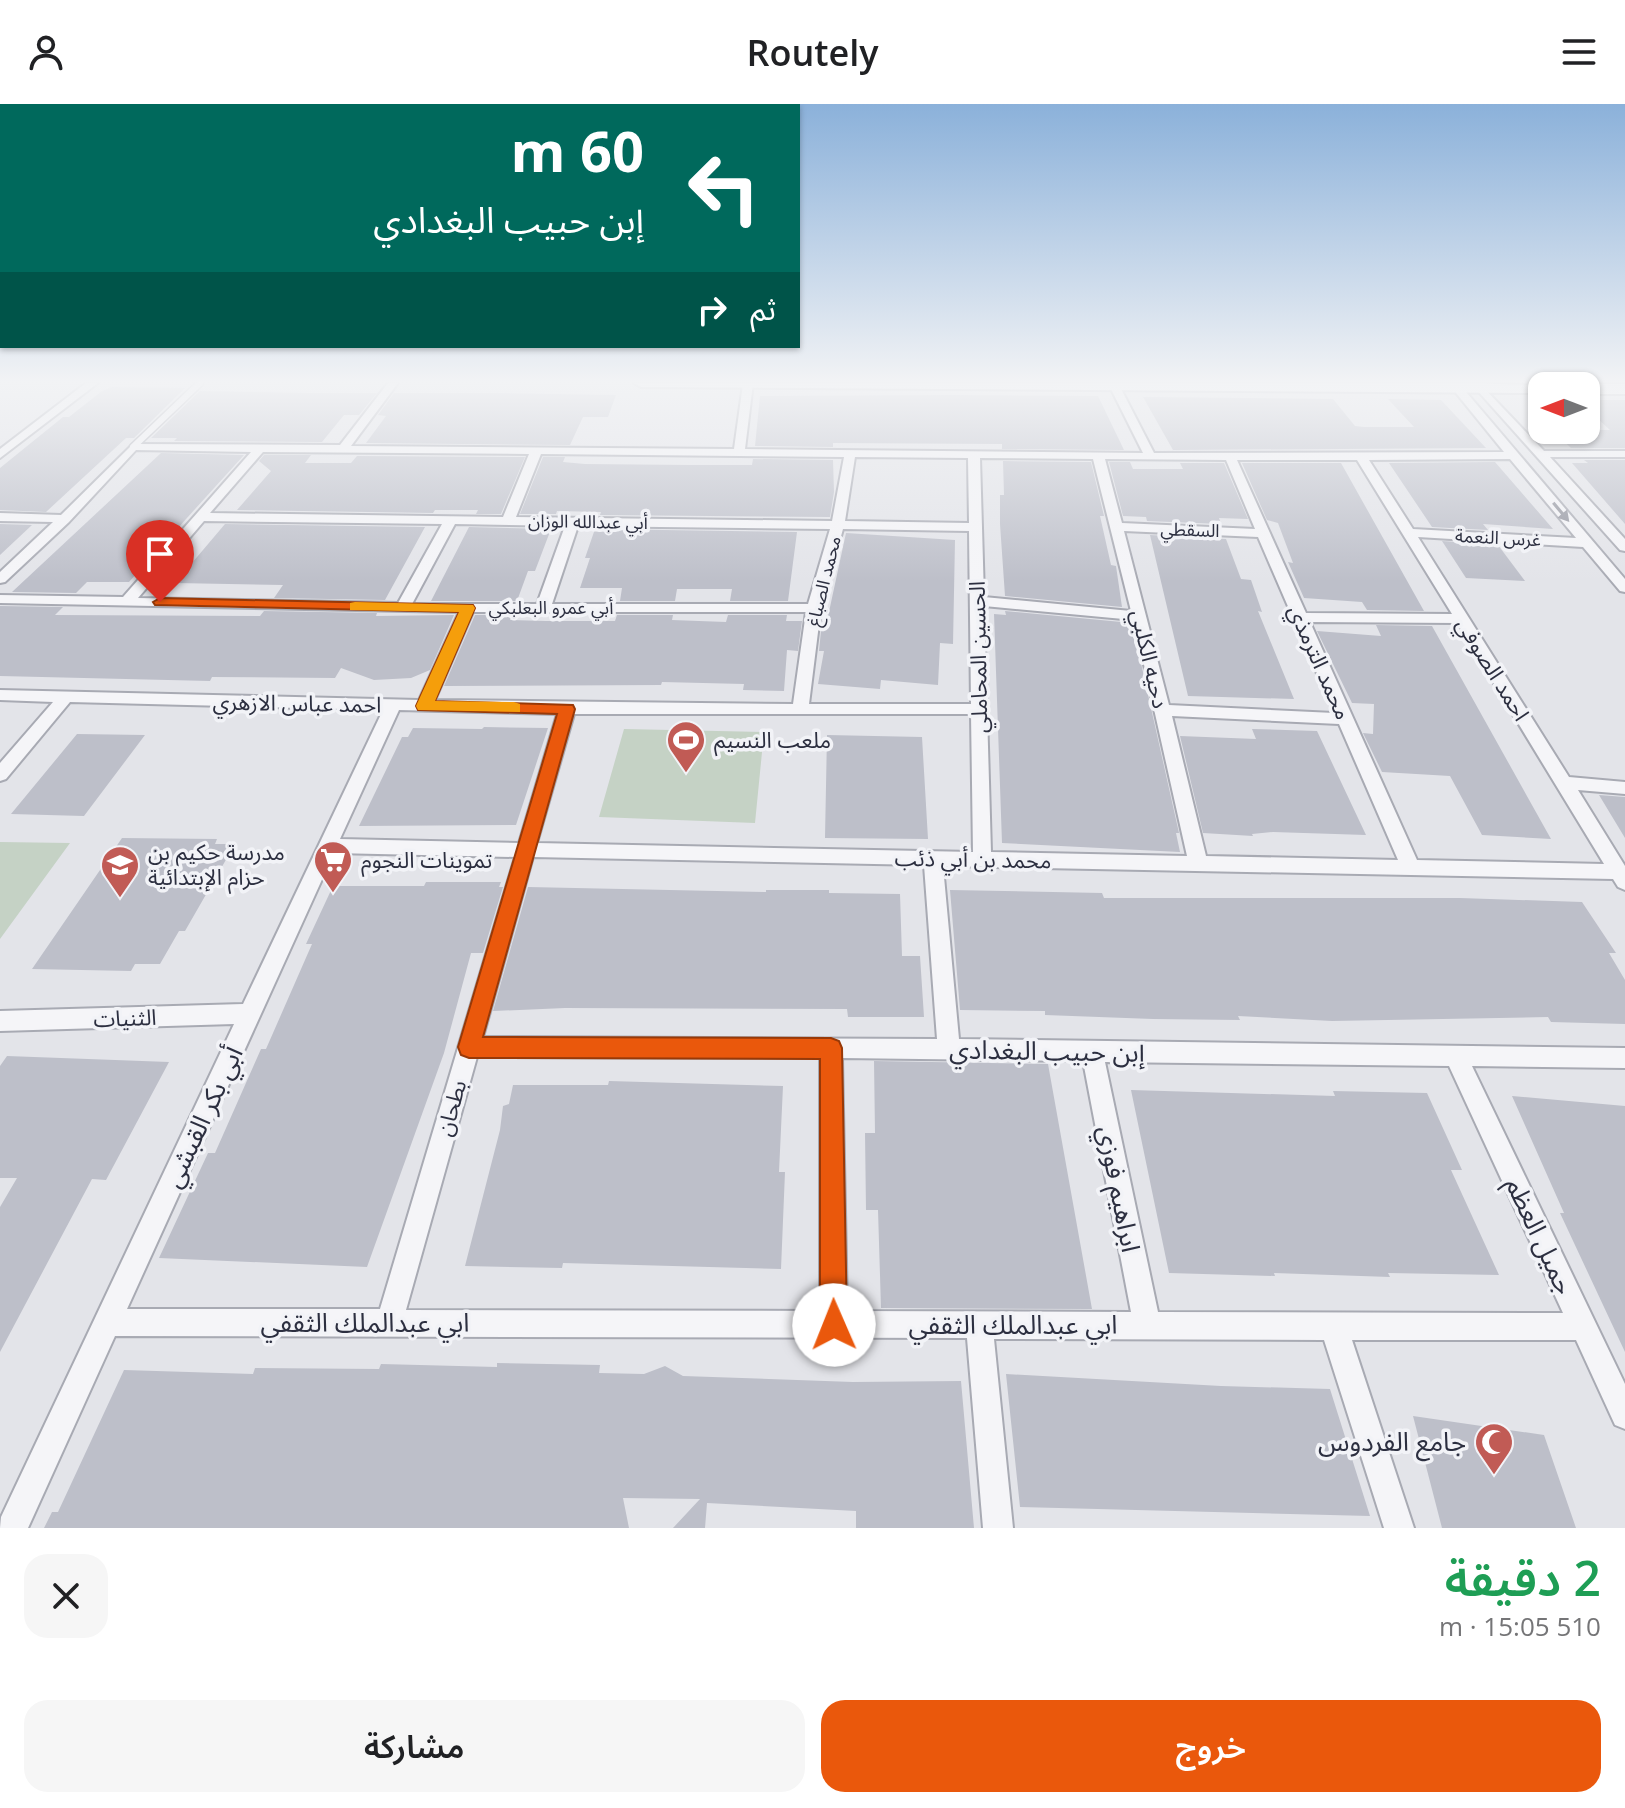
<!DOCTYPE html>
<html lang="ar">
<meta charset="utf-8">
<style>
:root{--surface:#fff;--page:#f6f6f6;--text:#202124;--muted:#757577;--accent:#ea580c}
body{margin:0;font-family:"Open Sans","Noto Sans Arabic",sans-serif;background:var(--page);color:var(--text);direction:rtl;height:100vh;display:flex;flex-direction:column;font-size:30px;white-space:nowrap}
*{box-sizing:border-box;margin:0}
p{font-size:26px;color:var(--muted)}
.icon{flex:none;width:44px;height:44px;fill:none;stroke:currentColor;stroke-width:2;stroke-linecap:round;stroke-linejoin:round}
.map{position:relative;height:1424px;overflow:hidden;direction:ltr}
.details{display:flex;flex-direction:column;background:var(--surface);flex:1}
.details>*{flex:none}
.guide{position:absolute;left:0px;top:0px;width:800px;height:244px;box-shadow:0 2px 6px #0004;direction:rtl;background:#00695c;color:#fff;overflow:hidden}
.needle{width:52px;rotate:270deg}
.buttons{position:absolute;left:1528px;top:268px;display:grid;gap:16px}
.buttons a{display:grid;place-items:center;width:72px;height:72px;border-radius:16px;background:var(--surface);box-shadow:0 2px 6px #0004;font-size:40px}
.pin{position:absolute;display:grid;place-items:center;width:68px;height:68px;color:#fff;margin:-82px -34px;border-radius:50% 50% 50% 0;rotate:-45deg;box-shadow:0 0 8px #0007}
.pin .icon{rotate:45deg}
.me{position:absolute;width:88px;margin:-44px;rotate:359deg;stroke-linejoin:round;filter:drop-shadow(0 0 6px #0008)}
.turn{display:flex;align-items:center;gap:28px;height:168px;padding:0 24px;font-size:36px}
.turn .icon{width:104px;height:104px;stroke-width:2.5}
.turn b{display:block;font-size:56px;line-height:68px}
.then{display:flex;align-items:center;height:76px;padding:0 24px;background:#0003;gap:16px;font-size:30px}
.round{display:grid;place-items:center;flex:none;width:84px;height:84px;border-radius:24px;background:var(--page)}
.summary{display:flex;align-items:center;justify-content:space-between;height:136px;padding:0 24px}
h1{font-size:48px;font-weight:600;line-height:60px;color:#1e9e55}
.action{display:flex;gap:16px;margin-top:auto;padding:16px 24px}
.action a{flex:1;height:92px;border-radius:24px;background:var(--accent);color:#fff;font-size:32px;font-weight:600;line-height:92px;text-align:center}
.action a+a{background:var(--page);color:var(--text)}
header{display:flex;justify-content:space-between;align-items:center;height:104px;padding:0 24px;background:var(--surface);font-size:36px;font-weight:600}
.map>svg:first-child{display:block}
</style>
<header><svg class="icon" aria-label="menu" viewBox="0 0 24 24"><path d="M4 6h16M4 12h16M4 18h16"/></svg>Routely<svg class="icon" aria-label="person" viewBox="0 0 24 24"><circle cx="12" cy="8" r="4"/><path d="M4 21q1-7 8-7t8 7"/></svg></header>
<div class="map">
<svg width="1625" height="1424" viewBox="0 0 1625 1424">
<rect width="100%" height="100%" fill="#e3e4e9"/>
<path fill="#c5d2c5" d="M624,625L764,628L755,719L599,713Z
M0,738L70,739L0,835Z"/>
<path fill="#bdbfc9" d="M112,283L185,284L134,334H126L46,408L0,406V364L63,313H69L102,287Z
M200,287L307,289H377L359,311H344L322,338L174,337L177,334H151Z
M394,289H493L616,291L608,313H583L570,341L366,339L386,312L378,311Z
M955,291L1098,292L1124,346L1002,345V340L833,339V343L755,342L760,292Z
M1143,293L1333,295L1355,322L1364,323H1414L1388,295L1441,296L1486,344L1173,346Z
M1586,296H1625V344H1571L1552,326H1610L1586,304Z
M161,349L244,351L129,478H87L76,489L12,488Z
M264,351H311L305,359H351L357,352L525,353L501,410H476L478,406H435L433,409L237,406L271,367L259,357Z
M543,353H565L563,358L585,360L690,361H752L753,355L833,356L834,388L830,413L600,411L601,408L557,407L556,410H520Z
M1584,356H1625V420L1572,359H1588Z
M1003,357L1091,358L1104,412H1100L1111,461L1116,462L1122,503L1005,492L1000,420V391H1004Z
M1109,358H1130L1133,365H1183L1180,359H1224L1248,415L1219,414L1221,420L1147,417L1146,413L1123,412Z
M1495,358L1553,425L1483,420L1488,426L1432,423L1389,359Z
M1242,359H1341L1424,507L1367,506L1362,498L1304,494L1288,458L1293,459L1278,419L1267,416Z
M0,420L32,421L0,451Z
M225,420L425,423L385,496L274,494L283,481L175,479Z
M469,423L551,425L535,467H528L517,497H431Z
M595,425L797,428L788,497H730L732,485H677L675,497H620L622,484H580L590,454H585Z
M846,429L955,436L953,540L940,539L938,581L881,576L880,585L818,580L824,547H819L822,517H827Z
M1150,431L1226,435L1241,475L1251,476L1262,508L1258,507L1294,595L1188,592Z
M1442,437L1498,441L1525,477L1466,474Z
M0,502L63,503L55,511L260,512L264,507L377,509L376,512L454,511L430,566L411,574L374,576L341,564L335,574L212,573L210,577L0,572Z
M1005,507L1132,519L1179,729H1176L1180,748L1002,739L994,510L1006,511Z
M475,511H512L510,516L546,517H615L617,511H673L672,516L726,518L728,511H787L786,517H802L798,547L787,546L784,587L743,586L744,580L662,578L661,581L444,582Z
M1376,521L1432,522L1551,735L1482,731L1450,672L1382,668L1363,629L1373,630L1374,600L1352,599L1317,527L1381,532Z
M484,623L548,624L516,721L359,722L402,633H408L413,624L482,625Z
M1252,625L1317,627L1366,731L1273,728L1252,730L1253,732L1203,729L1180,632L1256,635Z
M77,630L145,631L84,712L11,710Z
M827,631L922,633L928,735L825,734Z
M1599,691L1625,693V734Z
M122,734L217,735L215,740H235L185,827H179L160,860H135L131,867L32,865Z
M426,778H501L499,783H503L483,849H471L444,949L367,1163L159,1154L208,1049H215L261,945H266L312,840H306L333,782H424Z
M528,783L766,788V786H829V789L900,790L902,852H920L924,913H848L847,905L565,904L493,907Z
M950,786L1102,789L1104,794H1460L1582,798L1616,849H1609L1625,876V920L1551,918L1548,913L1332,917L1238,912L1240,916L1153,915L1045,911V907L960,906Z
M7,952L169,958L106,1076L92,1075L0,1248V1103L17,1074H0V962Z
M874,957L1048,960L1092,1205L881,1204L878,1106H866L865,1029H875Z
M609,977L783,982L779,1068H785L781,1165L563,1159L562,1164L465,1162L500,1026L503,1002L509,1000L513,981H608Z
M1131,986L1335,992L1333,987L1427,989L1462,1066H1451L1499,1171L1388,1169L1390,1173L1274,1169L1275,1172L1169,1169Z
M1512,992L1625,1002V1248L1560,1109H1564Z
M497,1259L600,1261L599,1269L644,1270L665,1262L683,1272L853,1278L961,1277L974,1424H856V1407L707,1399L705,1424H673L700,1395L623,1394L629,1424H44L52,1408H58L124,1266L253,1270L255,1264L379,1265L381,1260L497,1263Z
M1006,1270L1221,1282L1330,1285L1370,1412L1020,1403Z
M1413,1312L1544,1331L1576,1424H1442Z"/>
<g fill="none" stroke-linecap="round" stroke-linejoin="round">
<defs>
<path id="lane" d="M133,343L200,279"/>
<path id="street" d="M86,279H98L0,354V345Z
M388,279H398L351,342L734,345L743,280L753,279L745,345L1143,349L1110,283L1115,280L1120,283L1154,349L1504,348L1452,284L1461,282L1625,475V488L1620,487L1583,443L1418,433L1569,673L1625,678V690L1578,686L1625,762V786L1618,783L1613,775L943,762L959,935L1625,944V964L1472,962L1625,1280V1325L1615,1321L1576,1236H1352L1414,1424H1384L1324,1236L994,1235L1013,1424H983L967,1234L115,1232L28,1424H0L1,1413L234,920L0,927V907L243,900L383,606L70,598L6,675L0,677V659L53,598L0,596V586L419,596L459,508L0,499V491L123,493L251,348L136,346L69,418L5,478L0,479V468L53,418L0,417V409L61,411L133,340L340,341ZM263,348L529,350L503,413L210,409ZM541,350L844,353L832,417L516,413ZM855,353L968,354L969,419L845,417ZM980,354L1093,355L1131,507L984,493ZM1105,355L1226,356L1255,425L1122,419ZM1510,355L1576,434L1413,425L1369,356ZM1237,356H1357L1452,510L1306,509ZM204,417L442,420L398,499L138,494ZM455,420L565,422L537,500H412ZM578,422L830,425L808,500H552ZM843,425L969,427L971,600H809L821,504ZM1124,427L1258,433L1334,609L1169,601ZM984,502L1134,516L1187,752L991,748ZM473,508H806L793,600L435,596ZM1310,518L1457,519L1604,760L1417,756ZM399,606L557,610L519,739L340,735ZM574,610H971L973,748L537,739ZM1172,612L1339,620L1398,756L1206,752ZM334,749L515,753L380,1205H127ZM533,753L924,761L937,935L483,933ZM477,953L820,954V1207L406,1206ZM842,954L1083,957L1131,1208L847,1207ZM1105,958L1449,962L1563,1209L1158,1208Z
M1481,281L1544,347H1625V353H1550L1625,435V447L1620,446L1477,286L1476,284Z"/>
<path id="secondary" d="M634,279H1473L1548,282H1542V289L641,283Z
M1586,280H1625V290H1586V282H1581Z"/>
</defs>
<use href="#lane" stroke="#a8aab3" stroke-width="9"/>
<use href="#street" stroke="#a8aab3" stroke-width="4"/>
<use href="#secondary" stroke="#a8aab3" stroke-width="4"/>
<use href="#lane" stroke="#f5f5f8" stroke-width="6"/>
<use href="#street" fill="#f5f5f8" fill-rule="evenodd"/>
<use href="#secondary" fill="#fff" fill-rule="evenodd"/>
</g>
<defs><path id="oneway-solid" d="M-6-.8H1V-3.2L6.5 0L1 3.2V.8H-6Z" transform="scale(2)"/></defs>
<use fill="#90929c" href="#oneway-solid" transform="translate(1561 408) rotate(50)"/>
<linearGradient id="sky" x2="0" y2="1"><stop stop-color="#8bb1da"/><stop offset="0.58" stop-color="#f2f3f5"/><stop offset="1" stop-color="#f2f3f5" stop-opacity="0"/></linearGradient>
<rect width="1625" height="478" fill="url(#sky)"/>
<path fill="#ea580c" stroke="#983908" stroke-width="2" d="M160,494L473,501L475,504L435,597L573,601L575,605L483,933L831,934L839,937L842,944L847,1221L843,1230L834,1234L824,1230L820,1221V955L469,954L461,951L458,943L557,610L418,606L416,602L459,508L155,501L153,498Z"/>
<path fill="#f59e0b" d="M355,498L473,501L475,504L435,597L514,598L520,600V608L418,606L416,602L459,508L350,506V499Z"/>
<defs>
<symbol id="stadium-pin" viewBox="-11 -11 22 30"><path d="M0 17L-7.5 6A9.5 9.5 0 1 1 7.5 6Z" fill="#c15b55" stroke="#f2f3f7"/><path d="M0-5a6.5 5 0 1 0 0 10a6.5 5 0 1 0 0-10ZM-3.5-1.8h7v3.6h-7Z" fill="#fff"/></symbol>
<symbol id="supermarket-pin" viewBox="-11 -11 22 30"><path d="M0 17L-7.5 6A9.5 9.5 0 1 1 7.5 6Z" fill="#c15b55" stroke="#f2f3f7"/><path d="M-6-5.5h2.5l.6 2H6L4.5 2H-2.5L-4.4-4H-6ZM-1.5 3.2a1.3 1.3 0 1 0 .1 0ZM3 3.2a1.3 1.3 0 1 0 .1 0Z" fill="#fff"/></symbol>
<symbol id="school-pin" viewBox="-11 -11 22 30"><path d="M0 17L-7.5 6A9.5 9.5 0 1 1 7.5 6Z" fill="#c15b55" stroke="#f2f3f7"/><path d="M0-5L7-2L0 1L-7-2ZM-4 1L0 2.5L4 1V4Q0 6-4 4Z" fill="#fff"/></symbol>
<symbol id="mosque-pin" viewBox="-11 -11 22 30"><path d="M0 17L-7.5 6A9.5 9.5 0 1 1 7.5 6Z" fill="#c15b55" stroke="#f2f3f7"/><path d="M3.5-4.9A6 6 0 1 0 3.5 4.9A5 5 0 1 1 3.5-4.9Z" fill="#fff"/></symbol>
</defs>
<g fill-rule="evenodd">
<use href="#stadium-pin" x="664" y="614" width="44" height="60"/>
<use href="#supermarket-pin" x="311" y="734" width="44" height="60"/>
<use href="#school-pin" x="98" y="739" width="44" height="60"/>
<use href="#mosque-pin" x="1472" y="1316" width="44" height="60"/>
</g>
<g text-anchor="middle" stroke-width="7" stroke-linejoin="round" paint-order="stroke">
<g font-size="18" fill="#2c2f40" stroke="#f2f3f7">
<text transform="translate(588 418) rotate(1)" y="6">أبي عبدالله الوزان</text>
<text transform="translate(1190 426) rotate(2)" y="6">السقطي</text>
<text transform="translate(1498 434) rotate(3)" y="6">غرس النعمة</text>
<text transform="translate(824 477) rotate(-76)" y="6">محمد الصباغ</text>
<text x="551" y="510">أبي عمرو البعلبكي</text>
</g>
<g font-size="22" fill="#2c2f40" stroke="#f2f3f7">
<text transform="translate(978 553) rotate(-91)" y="8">الحسين المحاملي</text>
<text transform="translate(1150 555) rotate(77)" y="8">دحيه الكلبي</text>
<text transform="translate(1320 558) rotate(66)" y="8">محمد الترمذي</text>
<text transform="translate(1493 565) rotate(58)" y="8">احمد الصوفي</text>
<text transform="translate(297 599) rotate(1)" y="8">احمد عباس الازهري</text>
<text transform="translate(973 755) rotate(1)" y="8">محمد بن أبي ذئب</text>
<text transform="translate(125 914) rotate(-2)" y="8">الثنيات</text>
<text transform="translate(451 1004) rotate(-74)" y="8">بطحان</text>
</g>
<g font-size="22" fill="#2c2f40" stroke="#f2f3f7" text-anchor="start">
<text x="714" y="644">ملعب النسيم</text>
<text x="148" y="756">مدرسة حكيم بن<tspan x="148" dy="25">حزام الإبتدائية</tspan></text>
<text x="361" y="764">تموينات النجوم</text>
</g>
<g font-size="26" fill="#2c2f40" stroke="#f2f3f7">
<text transform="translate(1047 947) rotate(1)" y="9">إبن حبيب البغدادي</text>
<text transform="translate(203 1013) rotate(-65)" y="9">أبي بكر القبشي</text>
<text transform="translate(1119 1085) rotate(79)" y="9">ابراهيم فوزي</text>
<text transform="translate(1540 1132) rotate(65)" y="9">جميل العظم</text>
<text x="365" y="1228">ابي عبدالملك الثقفي</text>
<text x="1013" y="1230">ابي عبدالملك الثقفي</text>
</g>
<g font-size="26" fill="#2c2f40" stroke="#f2f3f7" text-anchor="end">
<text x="1466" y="1347">جامع الفردوس</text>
</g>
</g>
</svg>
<div class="buttons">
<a><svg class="needle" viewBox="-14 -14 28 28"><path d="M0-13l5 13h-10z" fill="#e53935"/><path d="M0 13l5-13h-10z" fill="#757577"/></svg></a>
</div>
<div class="pin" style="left:160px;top:498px;background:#d93025"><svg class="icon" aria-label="arrive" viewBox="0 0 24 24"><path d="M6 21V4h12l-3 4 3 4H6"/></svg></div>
<svg class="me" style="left:834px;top:1221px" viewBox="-20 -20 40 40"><circle r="19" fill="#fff"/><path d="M0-13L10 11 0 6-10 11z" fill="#ea580c"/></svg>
<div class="guide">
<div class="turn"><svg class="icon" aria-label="left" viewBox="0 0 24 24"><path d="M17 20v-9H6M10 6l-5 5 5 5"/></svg><div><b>60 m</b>إبن حبيب البغدادي</div></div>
<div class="then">ثم<svg class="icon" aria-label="right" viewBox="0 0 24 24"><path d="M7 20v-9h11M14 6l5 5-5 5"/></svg></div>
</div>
</div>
<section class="details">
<div class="summary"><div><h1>2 دقيقة</h1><p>510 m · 15:05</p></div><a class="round"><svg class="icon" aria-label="close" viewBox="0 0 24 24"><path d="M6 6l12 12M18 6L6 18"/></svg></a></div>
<div class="action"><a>خروج</a><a>مشاركة</a></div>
</section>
